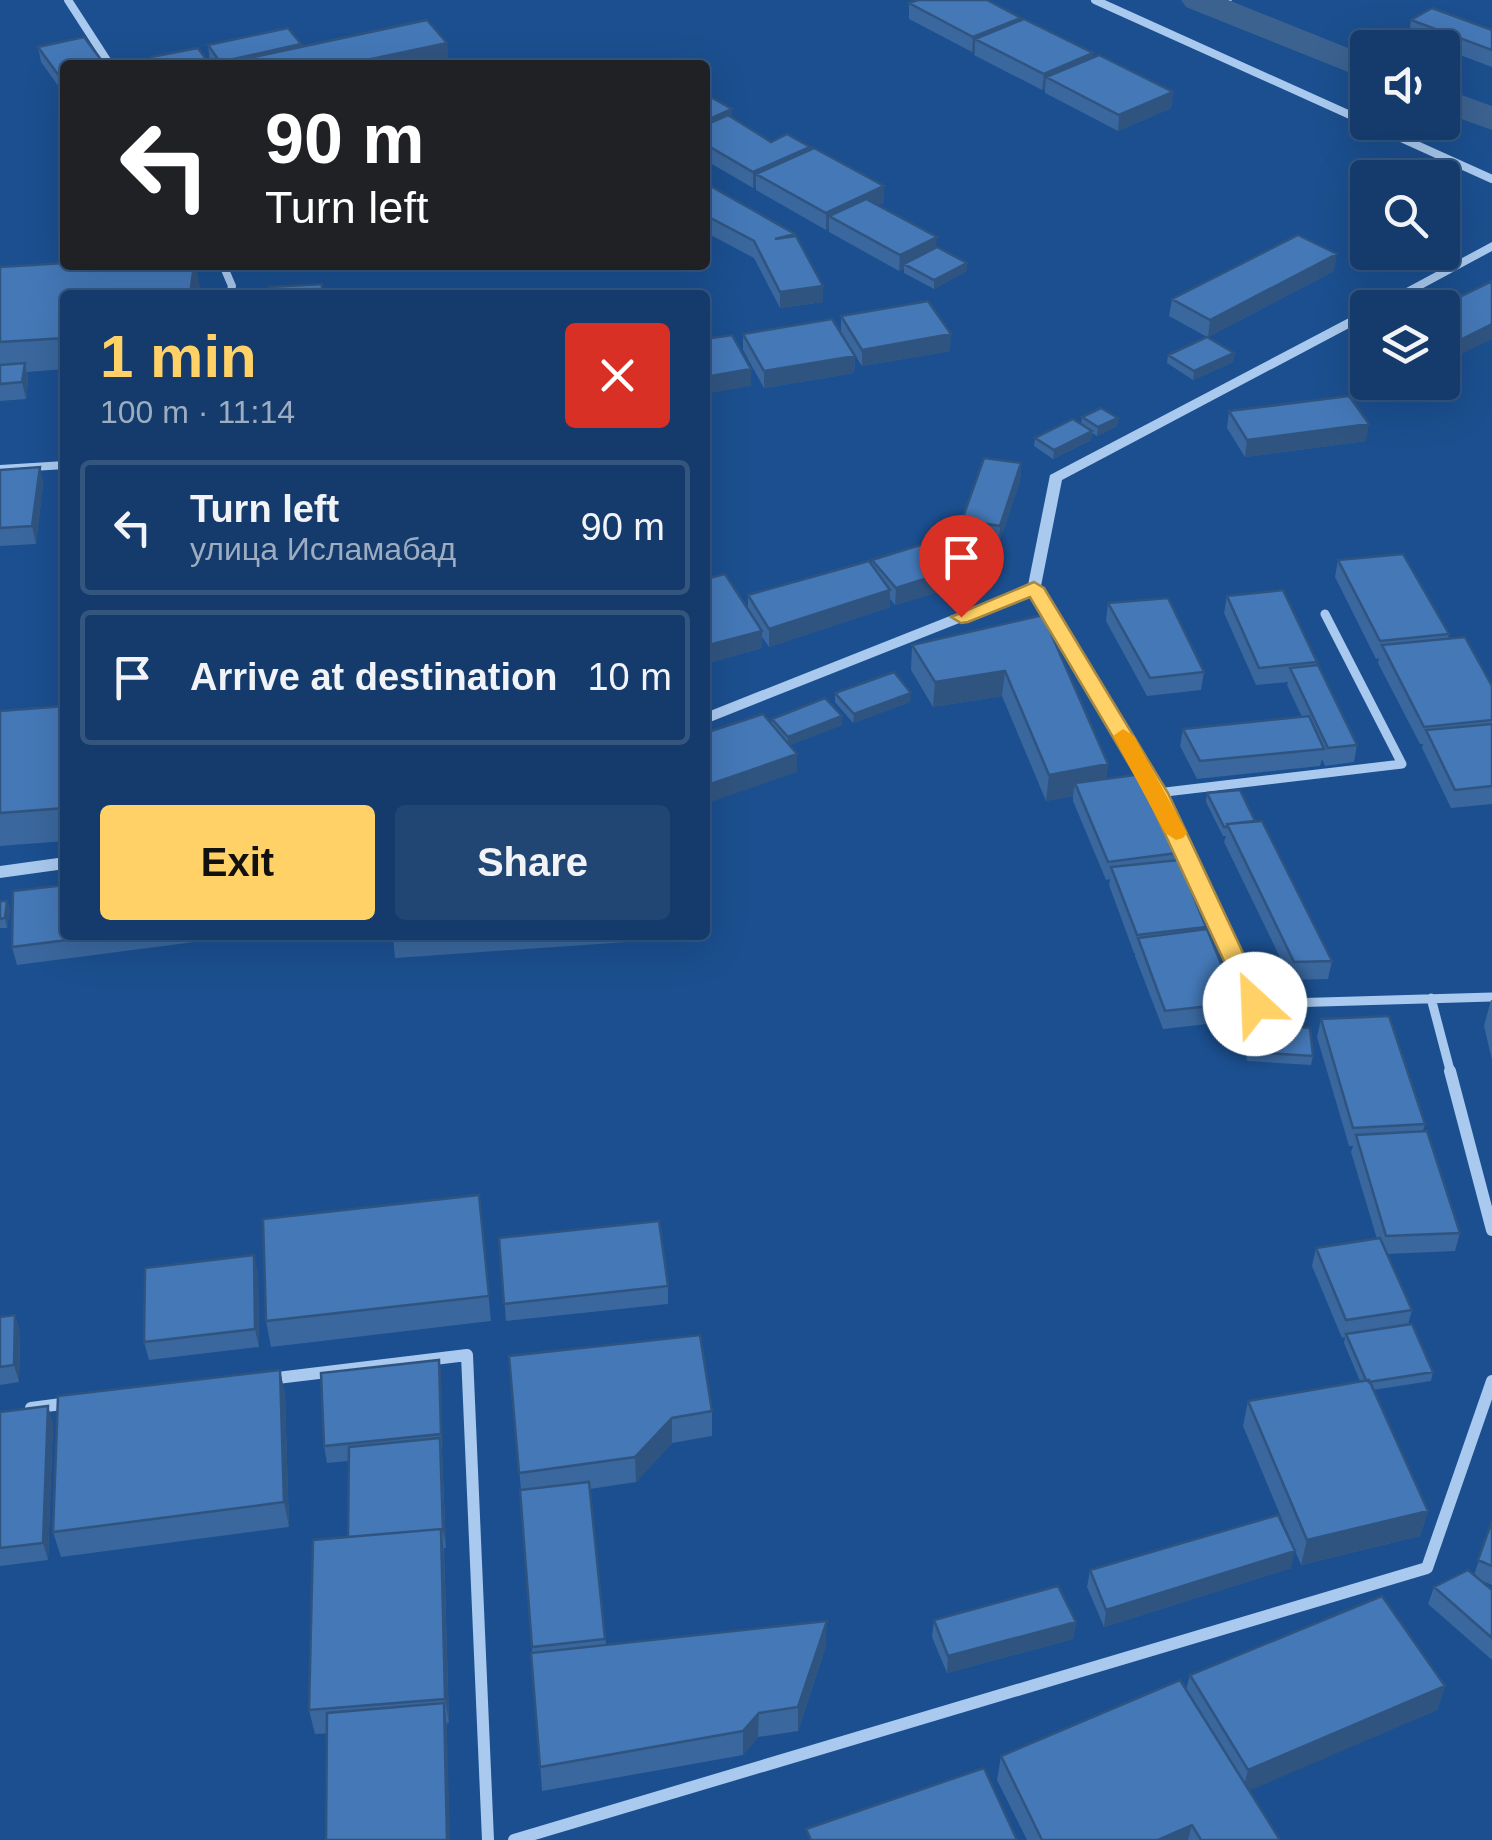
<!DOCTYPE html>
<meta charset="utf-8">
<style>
:root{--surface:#143b6b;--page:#214673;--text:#f1f3f6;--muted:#9dadc1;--line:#33557e;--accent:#ffd166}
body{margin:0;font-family:Arial,sans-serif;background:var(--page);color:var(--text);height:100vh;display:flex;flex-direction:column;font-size:38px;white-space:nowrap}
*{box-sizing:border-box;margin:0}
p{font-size:32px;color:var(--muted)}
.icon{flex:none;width:55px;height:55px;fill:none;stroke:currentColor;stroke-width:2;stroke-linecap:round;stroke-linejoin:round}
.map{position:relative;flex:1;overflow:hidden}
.details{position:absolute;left:60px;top:290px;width:650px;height:650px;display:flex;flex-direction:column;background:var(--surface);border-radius:10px;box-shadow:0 10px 40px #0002,0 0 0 2px var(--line)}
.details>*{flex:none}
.hud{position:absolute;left:60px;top:60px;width:650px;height:210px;border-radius:10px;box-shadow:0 10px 40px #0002,0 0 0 2px var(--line);background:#202124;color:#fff;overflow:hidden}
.controls{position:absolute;left:1350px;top:30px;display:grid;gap:20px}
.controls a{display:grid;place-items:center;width:110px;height:110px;border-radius:10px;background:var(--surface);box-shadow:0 10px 40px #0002,0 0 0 2px var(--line);font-size:50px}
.pin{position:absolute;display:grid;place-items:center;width:85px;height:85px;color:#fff;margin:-102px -42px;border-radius:50% 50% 50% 0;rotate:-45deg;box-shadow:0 0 10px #0007}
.pin .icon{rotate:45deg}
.me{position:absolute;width:110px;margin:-55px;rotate:335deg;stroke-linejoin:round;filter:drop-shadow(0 0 8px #0008)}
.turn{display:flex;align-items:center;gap:35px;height:210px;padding:0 40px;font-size:45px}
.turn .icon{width:130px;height:130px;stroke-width:2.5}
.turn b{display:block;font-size:70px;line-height:85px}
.round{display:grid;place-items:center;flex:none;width:105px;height:105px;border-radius:10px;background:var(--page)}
.summary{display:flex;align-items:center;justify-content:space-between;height:170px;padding:0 40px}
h1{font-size:60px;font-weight:700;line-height:75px;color:var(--accent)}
.action{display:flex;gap:20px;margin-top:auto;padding:20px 40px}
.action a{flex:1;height:115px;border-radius:10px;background:var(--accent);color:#111;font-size:40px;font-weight:700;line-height:115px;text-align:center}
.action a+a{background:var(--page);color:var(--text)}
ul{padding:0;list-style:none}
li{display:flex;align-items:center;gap:30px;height:135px;margin:0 20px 15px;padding:0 20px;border:5px solid var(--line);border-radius:10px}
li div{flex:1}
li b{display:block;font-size:38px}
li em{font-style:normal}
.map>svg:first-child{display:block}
</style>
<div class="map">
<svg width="1492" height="1840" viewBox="0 0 1492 1840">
<rect width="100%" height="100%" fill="#1b4f8f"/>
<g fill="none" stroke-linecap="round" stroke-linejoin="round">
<path fill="#9cc4f0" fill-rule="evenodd" d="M1222,0H1232L1223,12H1217L1215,10Z"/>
<path fill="#3c6290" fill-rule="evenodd" d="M1181,0H1228L1368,56V80L1186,7Z
M1442,88L1492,106V130L1442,112Z"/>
<path stroke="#a9c9ee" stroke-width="8" d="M68,0L110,65
M1095,0L1492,179
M223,265L232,286L230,295
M0,469L65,465"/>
<path stroke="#a9c9ee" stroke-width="9" d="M1035,588L1157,793L1255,1004L1492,997
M1157,793L1402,764L1325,614
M1431,998L1451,1074"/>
<path stroke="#a9c9ee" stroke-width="12" d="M1450,1071L1492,1230
M269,1379L467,1355L488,1840
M31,1408L69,1403
M514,1840L1427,1568L1492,1381"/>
<path fill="#a9c9ee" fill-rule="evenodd" d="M1492,242V251L1386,308H1369Z
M1368,308V318L1062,480L1040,591L705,724V713L1028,585L1050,475Z
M65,857V869L0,878V866Z"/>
</g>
<path fill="#3a679d" d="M909,3L1020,21L1093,53L1092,58L1173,92L1171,108L1118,131L1045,93V89L1042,90L974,55L975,51L972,52L909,19Z
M1411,20L1492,30V67L1409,36Z
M447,43L448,65H213L210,61L208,45L301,44V47Z
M38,47L65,65V95L41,62Z
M705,94L732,118L771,142L810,147V150L884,203L878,205L967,271L934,289L904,273V269L899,271L829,232V228L826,230L756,190V186L753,188L705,160Z
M705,183L795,234L823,286V302L780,308L754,258L705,232Z
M0,267L200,287L199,295H65V369L27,372L28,380L26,399L0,401Z
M1334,271L1208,337L1234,353L1233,362L1193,380L1167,363L1168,355L1207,337L1169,316L1172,299Z
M1492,281L1455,357L1442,350V308Z
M841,316L950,351L862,366L841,333Z
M743,334L855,356L854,373L764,388L743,350Z
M1229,411L1366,441L1245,457L1227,428Z
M1082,417L1118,418L1117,426L1097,436L1092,433L1091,440L1053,459L1034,446L1035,438L1081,424Z
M1021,463L1020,481L999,543H997L977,580L974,577V581L895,605L890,599V607L769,647L762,637V648L705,664V579L748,608V595L872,565V560L953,540L962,531V520Z
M40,467L43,484L36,544L0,546V470Z
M1338,560L1449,634L1448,639L1492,686V804L1451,808L1422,748L1423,744H1420L1378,663L1379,658L1376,659L1335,577Z
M1227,596L1317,662L1316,665L1357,745L1354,762L1325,766L1322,759L1320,766L1197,779L1180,746L1183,729L1302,717L1287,685L1288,682L1256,685L1224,613Z
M1108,603L1204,672L1201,690L1147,696L1106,621Z
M1043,615L1108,764L1106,779L1177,853L1176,860L1206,927L1237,1003L1234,1021L1163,1029L1135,956V953H1134L1109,885L1110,879L1106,880L1073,801V796L1046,801L1002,696L933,707L911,670L912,645Z
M835,693L910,702L853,723L835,702Z
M65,706V841L0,846V711Z
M772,719L842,725L789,745L797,754V772L771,724Z
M1207,793L1255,821L1332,961L1328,979L1291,980L1224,842L1226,836H1223L1206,802Z
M0,901H7L10,910L7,928H0Z
M65,935H201L202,941L17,965L12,947Z
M393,935H627V942L395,958Z
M1491,1000H1492V1060L1484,1026Z
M1321,1019L1425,1124L1423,1131L1460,1233L1455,1251L1387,1254L1412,1310L1408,1325L1433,1372L1431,1381L1373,1390L1428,1511L1420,1536L1301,1565L1243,1426L1248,1401L1360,1381L1344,1343L1345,1337L1342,1338L1312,1266L1316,1248L1377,1239L1351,1152L1353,1146H1349L1317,1037Z
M1245,1022L1313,1056L1311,1065L1247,1061L1243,1031Z
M479,1195L491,1321L271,1347L266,1321Z
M499,1238L668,1286V1304L506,1321Z
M258,1273L259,1347L149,1360L144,1342Z
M15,1315L20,1333L19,1382L0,1385V1317Z
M509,1356L712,1411V1436L672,1443L636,1482L590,1489L606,1645L826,1646L798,1731L758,1737L743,1755L542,1791L521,1490Z
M439,1360L441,1378L442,1451L446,1548H444L449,1723H447V1727L315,1734L309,1710L348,1537V1461L327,1463L324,1446Z
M280,1370L285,1395L289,1527L61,1557L53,1532Z
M0,1412L53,1423L48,1560L0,1566Z
M1492,1521V1585L1480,1580L1492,1590V1660L1428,1604L1434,1587L1474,1575Z
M1291,1568L1104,1627L1087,1587L1090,1570Z
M934,1620L1076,1622L1073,1639L947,1673L932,1637Z
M1190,1675L1445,1686L1437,1710L1249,1790L1280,1840H1027L997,1780L1001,1756L1186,1690Z"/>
<path fill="#305480" d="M1021,18L1020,33L975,39V51L972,52L973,37Z
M447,43L448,65H343Z
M301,44L302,60L244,59V65H221L220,62Z
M1093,53L1091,69L1046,77L1045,89L1042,90L1044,74Z
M1173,92L1171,108L1118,131L1119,115Z
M732,109V125L705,137V121Z
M810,147L809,163L756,174V186L753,188V172Z
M884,186V203L841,222L829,216V228L826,230V213Z
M937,237L936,253L904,264V269L899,271L900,255Z
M1337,254L1334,271L1208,337L1210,320Z
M967,263V271L934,289V280Z
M194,265H196L200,287L199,295H190Z
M823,286V302L780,308V292Z
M1492,324V339L1455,357L1458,341Z
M951,334L950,351L862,366V350Z
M1234,353L1233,362L1193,380L1194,371Z
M855,356L854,373L764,388V371Z
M25,363L28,380L26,399L22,382Z
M751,369V386L705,394V377Z
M1118,418L1117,426L1097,436L1098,427Z
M1369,424L1366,441L1245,457L1247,440Z
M1092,431L1091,440L1053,459L1054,450Z
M1021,463L1020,481L999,543L1000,526Z
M40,467L43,484L36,544L32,526Z
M997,536V545L977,580L978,571Z
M975,563L974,581L895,605L896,588Z
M890,590V607L769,647V629Z
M762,631V648L705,664V646Z
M1005,671L1002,696L933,707L935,682Z
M911,693L910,702L853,723L854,714Z
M842,716V725L788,746V737Z
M797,754V772L705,804V786Z
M1108,764L1105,790L1075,783L1073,796L1046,801L1049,775Z
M7,901L10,910L7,928L5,918Z
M254,1255L258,1273L259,1347L255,1329Z
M15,1315L20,1333L19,1382L14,1365Z
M439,1360L441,1378L443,1451L441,1434Z
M280,1370L285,1395L289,1527L284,1502Z
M48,1406L53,1423L48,1560L43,1543Z
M672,1418V1443L636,1482L635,1457Z
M440,1438L442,1455L446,1548L443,1531Z
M1428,1511L1420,1536L1301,1565L1307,1540Z
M441,1529L444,1554L449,1723L445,1699Z
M1295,1551L1291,1568L1104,1627L1106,1610Z
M827,1621L826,1646L798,1731V1707Z
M1076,1622L1073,1639L947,1673L948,1656Z
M1445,1686L1437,1710L1242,1794L1248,1770Z
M444,1703L447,1727L450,1840H447Z
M759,1713L758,1737L743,1755V1731Z
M1192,1825L1188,1840H1158Z"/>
<path fill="#4478b7" stroke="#305480" stroke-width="2.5" d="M918,0H987L1021,18L973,37L909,3Z
M1432,8L1492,30V50L1411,20Z
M1024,19L1093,53L1044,74L975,39Z
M427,20L447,43L343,65H248L244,59Z
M288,28L301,44L220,62L208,45Z
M84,37L105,65H65V84L38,47Z
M198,48L210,65H156L151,57Z
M1099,55L1173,92L1119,115L1046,77Z
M705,94L732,109L705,121Z
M728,115L771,142L787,134L810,147L753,172L705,144V125Z
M814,148L884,186L826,213L756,174Z
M705,183L795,234L775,239L796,236L823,286L780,292L754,241L705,215Z
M866,199L937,237L900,255L829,216Z
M1298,235L1337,254L1210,320L1172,299Z
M937,247L967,263L934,280L904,264Z
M65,263V265H194L190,295H65V338L0,342V267Z
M1492,281V324L1458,341L1442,332V308H1437Z
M322,284V295H269V287Z
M928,301L951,334L862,350L841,316Z
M832,319L855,356L764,371L743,334Z
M732,335L751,369L705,377V339Z
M1207,337L1234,353L1194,371L1168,355Z
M25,363L22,382L0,384V365Z
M1349,396L1369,424L1247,440L1229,411Z
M1101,408L1118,418L1098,427L1082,417Z
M1073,419L1092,431L1054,450L1035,438Z
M984,458L1021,463L1000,526L962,520Z
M40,467L32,526L0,528V470Z
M960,530L997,536L978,571L975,568V563L953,540Z
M949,536L975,563L896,588L872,560Z
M1403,554L1449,634L1380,641L1338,560Z
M869,561L890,590L769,629L748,595Z
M725,574L762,631L705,646V579Z
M1283,590L1317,662L1259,668L1227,596Z
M1168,598L1204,672L1150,678L1108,603Z
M1043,615L1108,764L1049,775L1005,671L935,682L912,645Z
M1465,637L1492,686V720L1424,727L1382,645Z
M1318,665L1357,745L1328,748L1290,668Z
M894,672L911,693L854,714L835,693Z
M825,698L842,716L788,737L772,719Z
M65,706V808L0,813V711Z
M763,714L797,754L705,786V733Z
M1309,716L1324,749L1200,761L1183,729Z
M1492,724V786L1455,790L1426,730Z
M1142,774L1177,853L1108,862L1075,783Z
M1240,790L1255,821L1227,824V827H1224L1207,793Z
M1262,821L1332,961L1294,962L1227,824Z
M1179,860L1206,927L1137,935L1111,867Z
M65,885V935H106L12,947L13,891Z
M0,901H7L5,918L0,919Z
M1207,929L1237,1003L1165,1011L1138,938Z
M1389,1016L1425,1124L1353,1128L1321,1019Z
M1245,1022L1310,1028L1313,1056L1248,1052Z
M1427,1131L1460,1233L1386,1236L1356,1135Z
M479,1195L489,1296L266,1321L263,1219Z
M659,1221L668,1286L504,1304L499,1238Z
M1380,1238L1412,1310L1346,1320L1316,1248Z
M254,1255L255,1329L144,1342L145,1268Z
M15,1315L14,1365L0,1367V1317Z
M1412,1324L1433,1372L1369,1382V1380H1366L1346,1334Z
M700,1335L712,1411L672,1418L635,1457L519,1473L509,1356Z
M439,1360L441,1434L324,1446L321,1373Z
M280,1370L284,1502L53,1532L58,1396Z
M1369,1380L1428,1511L1307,1540L1248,1401Z
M48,1406L43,1543L0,1548V1412Z
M440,1438L443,1531H441V1529L348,1537L349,1447Z
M589,1482L605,1639L532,1647L520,1490Z
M1278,1515L1295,1551L1106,1610L1090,1570Z
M1492,1521V1566L1478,1560Z
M441,1529L445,1699L309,1710L313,1540Z
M1468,1570L1492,1590V1638L1434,1587Z
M1058,1586L1076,1622L948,1656L934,1620Z
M1382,1596L1445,1686L1248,1770L1190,1675Z
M827,1621L798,1707L759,1713L743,1731L540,1767L531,1653Z
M1180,1680L1280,1840H1201L1192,1825L1158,1840H1042L1001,1756Z
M444,1703L447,1840H326L327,1713Z
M984,1768L1017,1840H811L806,1829Z"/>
<path fill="#ffd166" stroke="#a68842" stroke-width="2.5" d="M1034,582L1044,588L1168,793L1267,1004L1264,1010H1247L1244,1004L1146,793L1030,597L968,622L961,623L951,617Z"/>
<path fill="#f59e0b" d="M1123,729L1134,736L1187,833L1183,838L1176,840L1165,833L1113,736Z"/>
</svg>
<div class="controls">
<a><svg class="icon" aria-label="sound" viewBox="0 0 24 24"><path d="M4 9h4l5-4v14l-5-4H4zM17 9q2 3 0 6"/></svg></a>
<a><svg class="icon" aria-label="search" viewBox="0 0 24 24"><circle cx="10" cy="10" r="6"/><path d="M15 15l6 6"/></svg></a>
<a><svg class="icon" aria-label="layers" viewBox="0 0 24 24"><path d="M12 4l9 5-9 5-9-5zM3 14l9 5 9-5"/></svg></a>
</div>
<div class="pin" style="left:961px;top:617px;background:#d93025"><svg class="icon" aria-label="arrive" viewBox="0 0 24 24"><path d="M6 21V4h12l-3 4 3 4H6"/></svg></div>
<svg class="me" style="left:1255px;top:1004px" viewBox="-20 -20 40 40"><circle r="19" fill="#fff"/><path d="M0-13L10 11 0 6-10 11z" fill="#ffd166"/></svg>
<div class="hud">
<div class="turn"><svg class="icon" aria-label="left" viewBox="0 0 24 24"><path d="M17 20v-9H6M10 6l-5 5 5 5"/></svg><div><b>90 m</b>Turn left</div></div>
</div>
<section class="details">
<div class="summary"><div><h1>1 min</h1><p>100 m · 11:14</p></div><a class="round" style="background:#d93025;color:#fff"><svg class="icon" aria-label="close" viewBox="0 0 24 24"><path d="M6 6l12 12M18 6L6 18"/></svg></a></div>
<ul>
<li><svg class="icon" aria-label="left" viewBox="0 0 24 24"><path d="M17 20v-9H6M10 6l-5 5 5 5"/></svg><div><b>Turn left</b><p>улица Исламабад</p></div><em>90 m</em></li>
<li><svg class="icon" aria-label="arrive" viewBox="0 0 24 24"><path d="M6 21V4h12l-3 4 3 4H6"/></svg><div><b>Arrive at destination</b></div><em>10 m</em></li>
</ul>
<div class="action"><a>Exit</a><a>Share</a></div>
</section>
</div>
